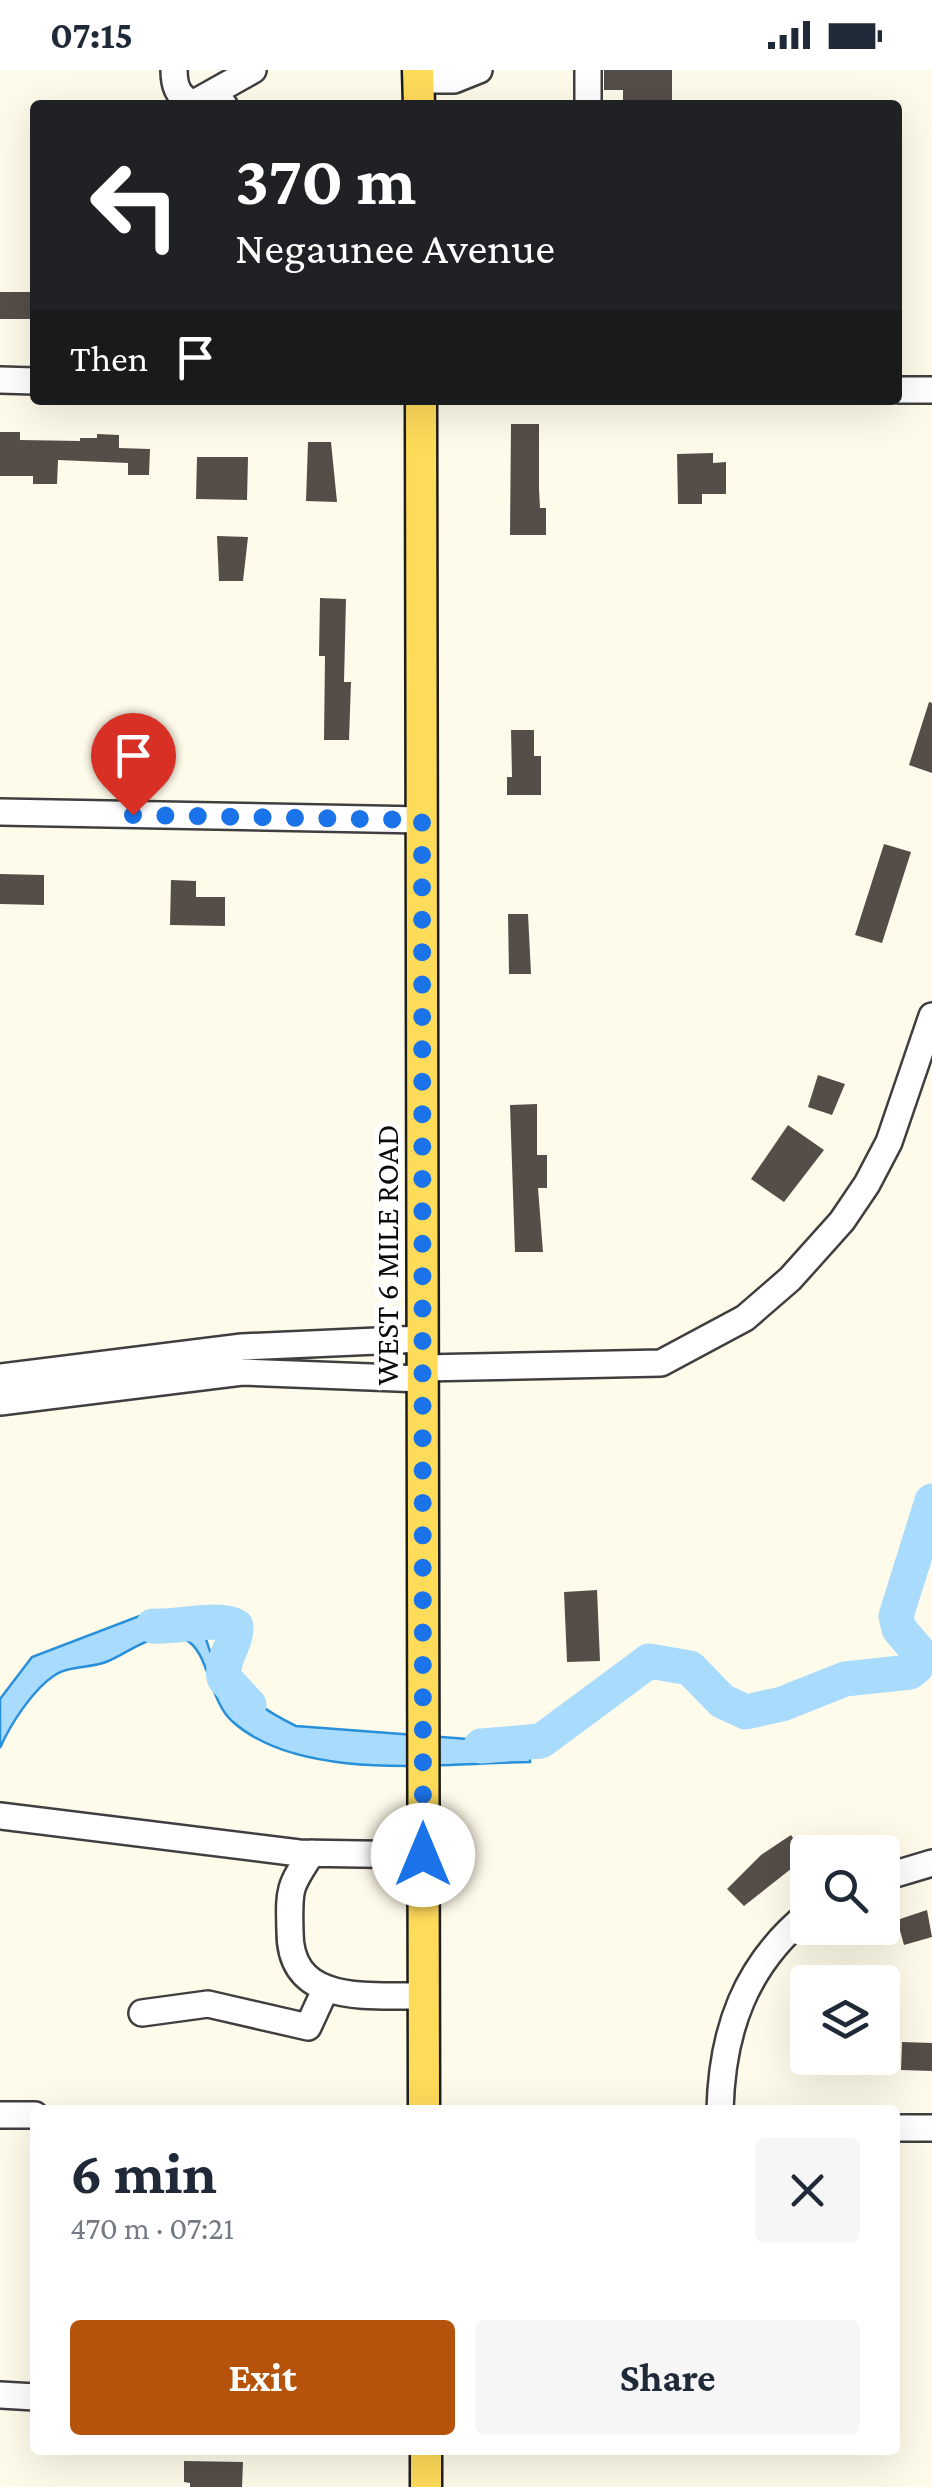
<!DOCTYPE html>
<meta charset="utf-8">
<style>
:root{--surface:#fff;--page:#f6f6f7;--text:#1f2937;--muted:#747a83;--accent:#b45309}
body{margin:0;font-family:"Crimson Pro",serif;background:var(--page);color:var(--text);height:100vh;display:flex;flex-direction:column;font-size:38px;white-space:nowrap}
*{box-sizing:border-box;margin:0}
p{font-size:32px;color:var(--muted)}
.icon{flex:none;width:55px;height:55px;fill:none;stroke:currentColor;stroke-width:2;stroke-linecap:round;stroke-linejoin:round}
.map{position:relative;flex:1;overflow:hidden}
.sheet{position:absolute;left:30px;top:2035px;width:870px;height:350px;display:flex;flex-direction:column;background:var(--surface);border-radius:10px;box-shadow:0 10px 40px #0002}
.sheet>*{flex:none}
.banner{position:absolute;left:30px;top:30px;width:872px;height:305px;border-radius:10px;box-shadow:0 10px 40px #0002;background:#202124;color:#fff;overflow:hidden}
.buttons{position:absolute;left:790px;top:1765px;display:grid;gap:20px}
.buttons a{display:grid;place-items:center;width:110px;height:110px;border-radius:10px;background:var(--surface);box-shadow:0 10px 40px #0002;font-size:50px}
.pin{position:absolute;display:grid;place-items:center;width:85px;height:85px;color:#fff;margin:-102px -42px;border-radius:50% 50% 50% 0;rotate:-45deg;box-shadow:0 0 10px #0007}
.pin .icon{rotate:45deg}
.me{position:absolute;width:110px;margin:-55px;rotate:0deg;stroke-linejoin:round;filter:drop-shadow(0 0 8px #0008)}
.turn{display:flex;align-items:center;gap:35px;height:210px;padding:0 40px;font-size:45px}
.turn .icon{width:130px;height:130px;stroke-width:2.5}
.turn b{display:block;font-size:70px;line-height:85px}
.then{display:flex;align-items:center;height:95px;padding:0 40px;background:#0003;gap:20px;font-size:38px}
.round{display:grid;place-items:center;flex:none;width:105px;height:105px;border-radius:10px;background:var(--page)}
.summary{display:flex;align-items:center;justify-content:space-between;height:170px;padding:0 40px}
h1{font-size:60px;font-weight:700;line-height:75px}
.button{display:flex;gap:20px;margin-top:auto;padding:20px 40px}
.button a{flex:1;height:115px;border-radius:10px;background:var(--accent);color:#fff;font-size:40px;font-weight:700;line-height:115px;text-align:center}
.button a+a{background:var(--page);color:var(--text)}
.status{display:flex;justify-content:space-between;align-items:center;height:70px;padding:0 50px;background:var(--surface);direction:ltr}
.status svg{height:28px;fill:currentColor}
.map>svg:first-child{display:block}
</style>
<div class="status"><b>07:15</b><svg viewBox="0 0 49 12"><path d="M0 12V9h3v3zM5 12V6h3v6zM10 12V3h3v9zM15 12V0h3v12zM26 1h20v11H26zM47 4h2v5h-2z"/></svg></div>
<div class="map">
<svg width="932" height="2417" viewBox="0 0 932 2417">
<rect width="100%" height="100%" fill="#fffbea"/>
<path fill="#a9dbfd" stroke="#2890db" stroke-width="2.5" d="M142,1545L179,1549L194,1545C208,1563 205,1575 214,1589C233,1619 265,1641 296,1656L468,1669L528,1667L530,1692C443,1693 302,1713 233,1652C208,1631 210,1580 184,1569C175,1565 163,1567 154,1569C138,1573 122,1586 106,1592C90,1598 68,1596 55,1605C33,1619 10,1655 0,1678V1629L32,1587Z"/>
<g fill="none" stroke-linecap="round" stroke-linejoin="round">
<path stroke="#a9dbfd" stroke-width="35" d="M153,1556C176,1558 220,1546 236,1556C237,1574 221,1588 224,1608L249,1635
M481,1676L541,1671L649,1591L690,1598L722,1631L746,1642L782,1634L845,1609L910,1602L916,1597L917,1580L899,1559L896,1546L932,1431"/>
</g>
<path fill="#554d47" d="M604,0H672V35H623V20H604Z
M0,222H35V249H0Z
M511,354H539V419L540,438H546V465H510Z
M0,362H20V370L80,371V368H97V364L119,365V378L150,379L149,405H128V393L58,390L57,414H33V406H0Z
M308,372H331L337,432L306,431Z
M713,383V393L726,392V424H702V434H678L677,384Z
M197,387H248L247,430L196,429Z
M217,466L248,467L243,511H219Z
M320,528L346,529L344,612H351L349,670H324L325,586H319Z
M929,632L932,633V703L909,695Z
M511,660H534V686H541V725H507V707H512Z
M884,774L911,782L882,873L855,865Z
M0,804L44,805V835L0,834Z
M171,810L196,811V827H225V856L170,855Z
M508,844H528L531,904H509Z
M818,1005L845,1014L832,1045L808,1037Z
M537,1034V1085H547V1118H538L543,1182H515L510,1035Z
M788,1055L824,1080L784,1132L751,1109Z
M597,1520L600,1591L567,1592L564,1522Z
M791,1765L806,1787L744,1836L727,1819L761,1785Z
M927,1840L932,1867L904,1875L897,1850Z
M902,1972L932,1973V2001L901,2000Z
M184,2391L243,2392L242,2417H190V2413L184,2412Z"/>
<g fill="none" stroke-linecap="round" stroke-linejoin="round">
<defs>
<path id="minor" d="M174,0C174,35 194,34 224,35
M418,10H454L479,0
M196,32L253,0
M588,35V0
M0,310L35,311
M898,320H932
M0,742L422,750
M422,1298L661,1293L745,1248L790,1209L842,1151L867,1114L889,1072L932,946
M0,1307L242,1277L422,1269
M0,1332L242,1302L422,1309
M0,1746L299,1783L423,1785
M312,1783C288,1818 289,1820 290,1862C290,1936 369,1925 423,1926
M882,1808L932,1793
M142,1943L208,1934L308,1957L326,1918
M720,2040C722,1961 745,1895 808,1844
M0,2045H35
M895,2058H932
M0,2325L35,2327"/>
<path id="major" d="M418,0L419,35
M421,330L424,2040
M426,2380V2417"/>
</defs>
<use href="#minor" stroke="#3f3f3f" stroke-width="30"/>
<use href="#major" stroke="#1d1d1d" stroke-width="35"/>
<use href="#minor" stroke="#fff" stroke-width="25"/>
<use href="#major" stroke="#ffdb5a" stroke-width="30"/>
</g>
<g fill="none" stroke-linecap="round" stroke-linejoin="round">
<path stroke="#1a73e8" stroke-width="18" stroke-dasharray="0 32.4" d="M133,745L422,750L423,1785"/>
</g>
<g text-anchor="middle" stroke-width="10" stroke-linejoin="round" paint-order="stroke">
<g font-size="32" fill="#0c0c0c" stroke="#fff">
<text transform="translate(387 1185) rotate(-90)" y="11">WEST 6 MILE ROAD</text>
</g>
</g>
</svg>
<div class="buttons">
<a><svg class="icon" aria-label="search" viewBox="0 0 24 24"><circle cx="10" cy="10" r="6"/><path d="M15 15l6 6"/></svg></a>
<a><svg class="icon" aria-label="layers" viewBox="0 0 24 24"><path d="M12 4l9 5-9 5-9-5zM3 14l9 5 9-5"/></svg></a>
</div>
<div class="pin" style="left:133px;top:745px;background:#d93025"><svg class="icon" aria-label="arrive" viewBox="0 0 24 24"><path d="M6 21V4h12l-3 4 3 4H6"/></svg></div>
<svg class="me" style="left:423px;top:1785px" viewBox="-20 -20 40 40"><circle r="19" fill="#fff"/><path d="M0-13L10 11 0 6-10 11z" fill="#1a73e8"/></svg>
<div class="banner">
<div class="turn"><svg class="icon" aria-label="left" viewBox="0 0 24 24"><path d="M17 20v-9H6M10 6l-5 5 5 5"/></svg><div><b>370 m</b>Negaunee Avenue</div></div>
<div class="then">Then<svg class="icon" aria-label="arrive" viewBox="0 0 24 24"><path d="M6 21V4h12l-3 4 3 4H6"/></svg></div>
</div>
<section class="sheet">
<div class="summary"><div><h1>6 min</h1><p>470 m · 07:21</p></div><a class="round"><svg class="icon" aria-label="close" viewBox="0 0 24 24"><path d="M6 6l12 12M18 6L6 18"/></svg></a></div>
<div class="button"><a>Exit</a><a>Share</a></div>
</section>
</div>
